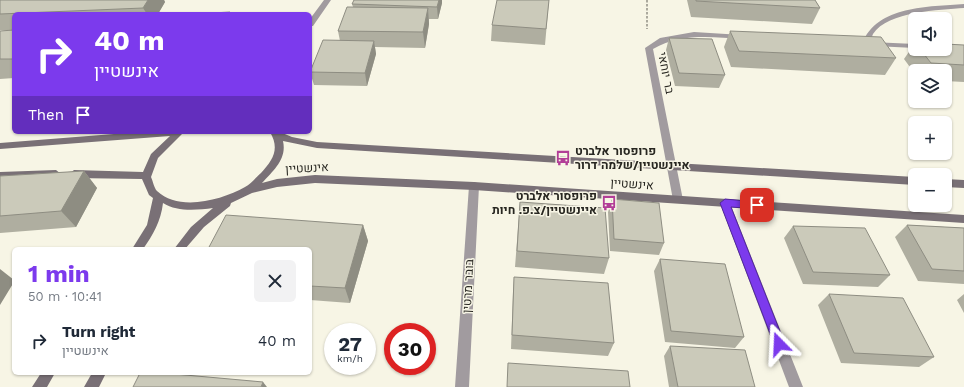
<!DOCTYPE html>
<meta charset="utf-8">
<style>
:root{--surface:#fff;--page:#f2f2f3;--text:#1f2937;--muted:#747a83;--accent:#7c3aed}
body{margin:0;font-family:"Work Sans",Heebo,sans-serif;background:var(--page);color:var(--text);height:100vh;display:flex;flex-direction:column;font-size:15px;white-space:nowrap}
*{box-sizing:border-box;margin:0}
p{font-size:13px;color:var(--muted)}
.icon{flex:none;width:22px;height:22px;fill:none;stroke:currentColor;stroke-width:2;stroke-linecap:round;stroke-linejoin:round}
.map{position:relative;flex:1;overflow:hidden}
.side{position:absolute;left:12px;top:247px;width:300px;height:128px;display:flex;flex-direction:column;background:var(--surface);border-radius:6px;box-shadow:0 1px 3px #0004}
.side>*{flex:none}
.hud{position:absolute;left:12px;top:12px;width:300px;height:122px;border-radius:6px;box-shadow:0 1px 3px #0004;background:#7c3aed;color:#fff;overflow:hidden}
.fabs{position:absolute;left:908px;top:12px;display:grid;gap:8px}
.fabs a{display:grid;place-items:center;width:44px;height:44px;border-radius:6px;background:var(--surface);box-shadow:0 1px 3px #0004;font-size:20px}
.speed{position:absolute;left:324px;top:323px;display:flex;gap:8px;font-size:20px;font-weight:700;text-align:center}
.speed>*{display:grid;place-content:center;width:52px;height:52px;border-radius:50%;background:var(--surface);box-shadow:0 1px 3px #0004;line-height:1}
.speed small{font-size:10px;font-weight:400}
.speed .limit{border:6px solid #d22;background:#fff;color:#111}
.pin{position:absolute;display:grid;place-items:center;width:34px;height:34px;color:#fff;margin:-17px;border-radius:8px;box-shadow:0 2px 6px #0006}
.me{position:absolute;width:44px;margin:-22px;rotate:339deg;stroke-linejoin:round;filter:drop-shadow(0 0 3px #0008)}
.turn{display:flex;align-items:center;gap:14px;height:84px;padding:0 16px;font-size:18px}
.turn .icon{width:52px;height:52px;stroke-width:2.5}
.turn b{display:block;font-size:28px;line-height:34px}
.then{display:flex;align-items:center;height:38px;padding:0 16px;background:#0003;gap:8px;font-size:15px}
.round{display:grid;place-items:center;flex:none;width:42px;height:42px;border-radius:6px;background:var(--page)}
.headline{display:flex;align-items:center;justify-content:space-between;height:68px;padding:0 16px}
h1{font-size:24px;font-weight:700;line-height:30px;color:var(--accent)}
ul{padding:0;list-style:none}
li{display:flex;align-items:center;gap:12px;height:52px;padding:0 16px}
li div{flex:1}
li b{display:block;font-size:15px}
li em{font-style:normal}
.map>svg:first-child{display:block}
</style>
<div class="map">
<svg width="964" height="387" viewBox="0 0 964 387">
<rect width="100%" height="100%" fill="#f7f5e5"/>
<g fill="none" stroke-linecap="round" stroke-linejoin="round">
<path stroke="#aba99d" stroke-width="2" stroke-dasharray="2.5 1.5" stroke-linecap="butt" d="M647,0V29"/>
<path fill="#a19b9f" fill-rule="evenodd" d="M324,0H331L313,26H310V19Z
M964,4V8C940,10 888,11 873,34C871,38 871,42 869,46H863L862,44C877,5 929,7 964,4Z
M694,32L742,35L746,37L742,39C711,37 681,33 653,49L683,200L682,203H674L673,200L645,48L660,38Z
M871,42L915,44V48L874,46H871Z
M474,182L477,183L479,186L469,387H455L469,186L471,183Z
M725,199L729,200L730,203L803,387H789L720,203L721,200Z"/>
<path fill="#797076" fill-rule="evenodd" d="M139,132H184L158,158L151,177C153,181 154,188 157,191C179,212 222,200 245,187C251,184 256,177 261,173C273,160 280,149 270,132H280L292,137L317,142L915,177V185L317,148L283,141C287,159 274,170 262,183L277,179L315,175L474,182L964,215V223L474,190L315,183L277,187L252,193L231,203L230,206L204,227L185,249H174L191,227L213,208C197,210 177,212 163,203C161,221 153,235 143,249H132L147,225L153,198L149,195L142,179L74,178L69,174L74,170L143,172L151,154L170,136L0,149V143Z
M56,170L61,174L56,178L0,180V172Z
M945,179L964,180V188L945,187Z
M41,373H55L47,387H32Z
M92,373H106L99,387H84Z"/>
</g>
<path fill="#afaea0" d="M0,0H164L165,2L158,14H14V30H0Z
M354,0H442V3L438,19H429V24L425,48L375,47L376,54L367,86L314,85L310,72L340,41L338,31L353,7L352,4Z
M549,0L545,45L491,41L492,25Z
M687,0H815L820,8L812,24L691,17Z
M14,30V78L0,79V31Z
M730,31L896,58L885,75L731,67L724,47Z
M669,38L725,75L719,88L675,86L666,50Z
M915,43V49H945L964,45V82L945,81V71H915V74L904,59Z
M84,171L97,188L76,227L0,233V176Z
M612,199L664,243L659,255L610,251L608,212Z
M520,202L609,258L604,274L515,267Z
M363,225L368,241L350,303L310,300V249Z
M907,225L964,228V284L918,281L895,237Z
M793,226L890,275L878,287L803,284L784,238Z
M660,259L744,337L735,348L665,342L654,271Z
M514,277L614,343L608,356L511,349L513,292Z
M829,294L934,357L919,367L841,363L818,305Z
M964,294V313L957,300Z
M670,346L755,387H669L664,356Z"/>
<path fill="#8e8d82" d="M148,0H164L165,2L158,14H147L143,8Z
M439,0H442V3L438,19L437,7Z
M428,8L429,24L425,48L423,32Z
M374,41L376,54L367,86L365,73Z
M84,171L97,188L76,227L61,211Z
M363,225L368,241L350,303L345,288Z
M0,269L14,280V282L0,305Z
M263,382L267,387H261Z"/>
<path fill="#cbcaba" stroke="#8e8d82" d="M0,0H148L143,8L0,14Z
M354,0H439L437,7L352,4Z
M497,0H549L546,29L492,25Z
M696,0H815L820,8L696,1Z
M347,7L428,8L423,32L338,31Z
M230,12V14H194Z
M14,30V59H0V31Z
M730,31L881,37L896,58L739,51Z
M669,38L712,39L725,75L679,73Z
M323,40L374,41L365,73L310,72Z
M945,44L964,45V65L931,63L920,49H945Z
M84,171L61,211L0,216V176Z
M612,199L659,203L664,243L614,239Z
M520,202L605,208L609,258L517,251Z
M226,215L363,225L345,288L310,286V249H208Z
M907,225L964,228V271L932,269Z
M793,226L865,228L890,275L813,272Z
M660,259L725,264L744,337L671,331Z
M514,277L608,283L614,343L512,335Z
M829,294L903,298L934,357L854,353Z
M670,346L745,350L755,387H678Z
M508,363L628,371L630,387H507Z
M140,373H163L263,382L261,387H133Z"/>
<path fill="#7c3aed" stroke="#51269a" d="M725,199L757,202L761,205L757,209L731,207L785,344L783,348L779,350L775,348L774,344L720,203Z"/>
<defs>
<symbol id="bus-bare" viewBox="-9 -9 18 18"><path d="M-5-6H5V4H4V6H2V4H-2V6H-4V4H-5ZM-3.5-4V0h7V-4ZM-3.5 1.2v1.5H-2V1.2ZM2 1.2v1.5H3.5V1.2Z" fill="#b23e97" stroke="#f7f5e5" stroke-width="2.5" paint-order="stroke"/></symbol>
</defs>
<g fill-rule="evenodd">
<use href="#bus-bare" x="552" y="147" width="22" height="22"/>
<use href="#bus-bare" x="598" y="192" width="22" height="22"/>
</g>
<g text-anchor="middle" stroke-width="3" stroke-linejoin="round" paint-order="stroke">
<g font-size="12" fill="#282721" stroke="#f7f5e5">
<text transform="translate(666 73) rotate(79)" y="4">בר יוחאי</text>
<text transform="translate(307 168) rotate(-3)" y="4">אינשטיין</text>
<text transform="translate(632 184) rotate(4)" y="4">אינשטיין</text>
<text transform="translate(468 286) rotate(-87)" y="4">בובר מרטין</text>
</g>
<g font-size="12" font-weight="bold" fill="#282721" stroke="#f7f5e5" text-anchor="start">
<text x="575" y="155">פרופסור אלברט<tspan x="575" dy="14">איינשטיין/שלמה דרור</tspan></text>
<text x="597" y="200" text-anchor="end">פרופסור אלברט<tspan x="597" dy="14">איינשטיין/צ.פ. חיות</tspan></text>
</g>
</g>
</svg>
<div class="fabs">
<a><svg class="icon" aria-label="sound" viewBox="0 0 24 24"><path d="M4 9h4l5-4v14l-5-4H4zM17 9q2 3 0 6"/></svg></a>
<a><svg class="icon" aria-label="layers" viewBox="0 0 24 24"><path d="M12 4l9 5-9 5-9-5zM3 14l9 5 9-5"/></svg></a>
<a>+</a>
<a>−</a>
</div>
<div class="speed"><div>27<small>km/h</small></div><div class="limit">30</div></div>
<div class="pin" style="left:757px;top:205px;background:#d93025"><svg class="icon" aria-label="arrive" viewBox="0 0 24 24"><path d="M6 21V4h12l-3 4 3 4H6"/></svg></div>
<svg class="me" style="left:779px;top:344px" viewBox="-20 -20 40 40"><path d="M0-17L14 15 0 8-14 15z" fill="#7c3aed" stroke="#fff" stroke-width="4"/></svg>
<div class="hud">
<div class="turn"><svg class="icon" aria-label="right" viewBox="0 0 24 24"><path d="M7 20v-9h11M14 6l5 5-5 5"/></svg><div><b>40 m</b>אינשטיין</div></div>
<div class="then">Then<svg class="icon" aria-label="arrive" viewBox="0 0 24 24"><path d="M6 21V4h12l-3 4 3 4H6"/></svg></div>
</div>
<section class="side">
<div class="headline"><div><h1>1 min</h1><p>50 m · 10:41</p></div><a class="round"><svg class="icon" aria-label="close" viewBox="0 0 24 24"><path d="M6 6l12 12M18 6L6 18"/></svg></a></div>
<ul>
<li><svg class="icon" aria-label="right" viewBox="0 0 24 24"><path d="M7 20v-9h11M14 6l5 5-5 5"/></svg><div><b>Turn right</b><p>אינשטיין</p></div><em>40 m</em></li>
</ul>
</section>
</div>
